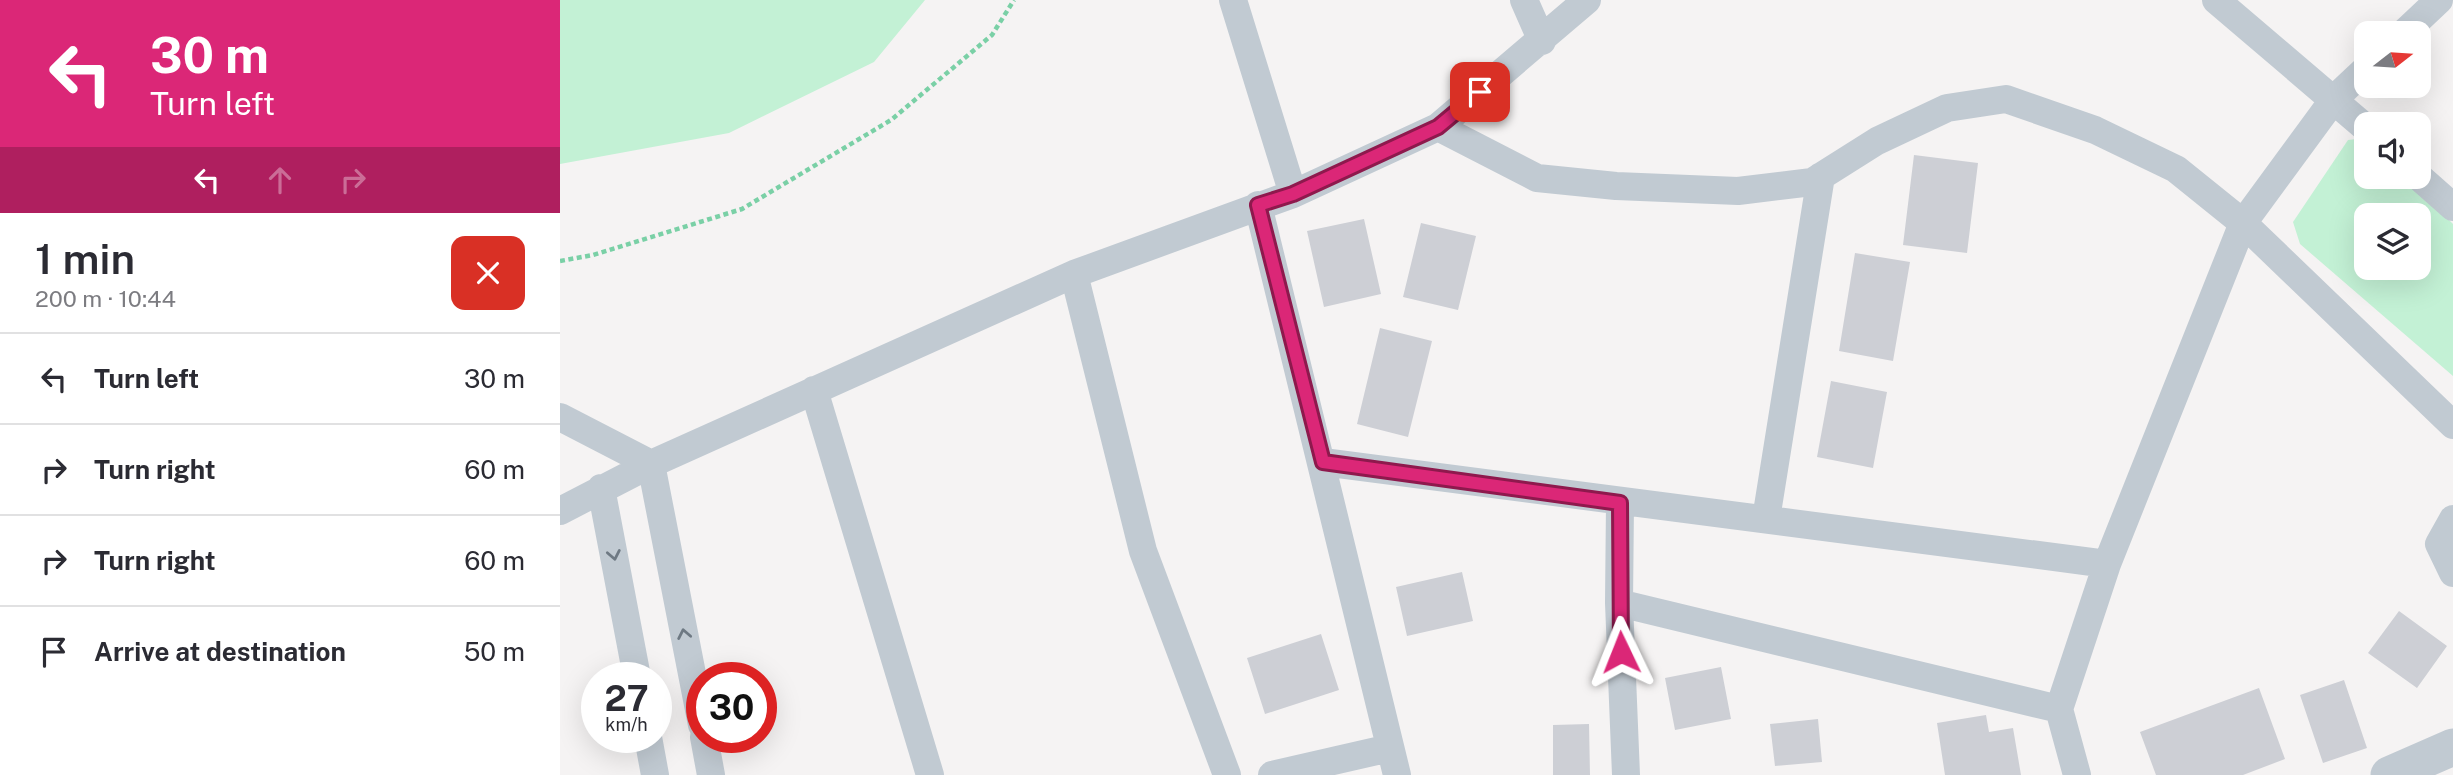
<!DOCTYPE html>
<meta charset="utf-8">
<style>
:root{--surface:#fff;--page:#f7f7f7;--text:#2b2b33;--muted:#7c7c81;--line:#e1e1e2}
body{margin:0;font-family:"Public Sans",sans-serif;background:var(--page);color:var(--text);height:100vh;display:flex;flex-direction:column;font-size:26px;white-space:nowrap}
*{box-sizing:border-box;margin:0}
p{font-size:23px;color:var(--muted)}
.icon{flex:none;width:38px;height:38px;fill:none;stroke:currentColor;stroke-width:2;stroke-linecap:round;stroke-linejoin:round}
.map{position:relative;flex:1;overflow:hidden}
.sheet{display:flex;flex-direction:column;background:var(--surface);width:560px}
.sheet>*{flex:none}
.guide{background:#db2777;color:#fff;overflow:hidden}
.needle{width:46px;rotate:73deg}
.tools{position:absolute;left:1794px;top:21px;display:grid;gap:14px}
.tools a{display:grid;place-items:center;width:77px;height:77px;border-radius:14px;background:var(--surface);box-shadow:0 7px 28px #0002;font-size:35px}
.speed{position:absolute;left:21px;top:662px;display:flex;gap:14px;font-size:35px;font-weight:700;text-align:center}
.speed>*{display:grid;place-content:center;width:91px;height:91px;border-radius:50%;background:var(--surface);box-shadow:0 7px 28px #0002;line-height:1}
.speed small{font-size:18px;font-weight:400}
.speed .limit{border:10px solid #d22;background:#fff;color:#111}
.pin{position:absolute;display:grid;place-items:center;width:60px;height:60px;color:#fff;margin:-30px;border-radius:14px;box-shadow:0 4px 10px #0006}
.me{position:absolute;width:77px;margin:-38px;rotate:358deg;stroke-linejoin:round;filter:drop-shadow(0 0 5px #0008)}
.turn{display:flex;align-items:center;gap:24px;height:147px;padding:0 35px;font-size:32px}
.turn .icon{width:91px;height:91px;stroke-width:2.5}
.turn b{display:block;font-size:49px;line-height:60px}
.lanes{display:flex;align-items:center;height:66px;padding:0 35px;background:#0003;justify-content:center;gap:35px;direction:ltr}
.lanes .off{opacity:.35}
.round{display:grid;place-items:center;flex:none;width:74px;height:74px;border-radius:14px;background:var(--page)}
.head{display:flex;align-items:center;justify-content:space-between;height:119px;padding:0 35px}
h1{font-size:42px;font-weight:600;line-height:52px}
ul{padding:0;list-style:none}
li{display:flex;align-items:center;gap:21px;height:91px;padding:0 35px;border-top:2px solid var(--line)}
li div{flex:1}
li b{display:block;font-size:26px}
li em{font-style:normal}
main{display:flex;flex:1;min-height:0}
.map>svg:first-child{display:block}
</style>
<main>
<section class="sheet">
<div class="guide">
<div class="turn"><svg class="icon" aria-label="left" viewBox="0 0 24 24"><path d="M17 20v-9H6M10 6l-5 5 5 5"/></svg><div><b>30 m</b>Turn left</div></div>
<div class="lanes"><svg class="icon" aria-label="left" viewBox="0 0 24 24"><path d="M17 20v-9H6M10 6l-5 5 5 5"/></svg><svg class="icon off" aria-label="ahead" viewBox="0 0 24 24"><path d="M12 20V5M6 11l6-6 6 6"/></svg><svg class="icon off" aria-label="right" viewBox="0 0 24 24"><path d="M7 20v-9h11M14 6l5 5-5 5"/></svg></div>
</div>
<div class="head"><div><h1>1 min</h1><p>200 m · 10:44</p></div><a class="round" style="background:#d93025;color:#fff"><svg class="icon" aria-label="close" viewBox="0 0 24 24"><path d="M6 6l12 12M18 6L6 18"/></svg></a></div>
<ul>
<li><svg class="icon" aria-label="left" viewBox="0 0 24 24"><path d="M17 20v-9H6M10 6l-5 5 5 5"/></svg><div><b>Turn left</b></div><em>30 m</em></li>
<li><svg class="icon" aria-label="right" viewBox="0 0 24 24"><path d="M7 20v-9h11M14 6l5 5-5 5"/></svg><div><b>Turn right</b></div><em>60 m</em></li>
<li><svg class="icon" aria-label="right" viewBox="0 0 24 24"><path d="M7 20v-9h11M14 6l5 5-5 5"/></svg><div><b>Turn right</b></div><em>60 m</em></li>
<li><svg class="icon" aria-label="arrive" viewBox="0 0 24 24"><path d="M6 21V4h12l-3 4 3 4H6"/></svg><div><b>Arrive at destination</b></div><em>50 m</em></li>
</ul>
</section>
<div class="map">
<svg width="1893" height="775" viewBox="0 0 1893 775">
<rect width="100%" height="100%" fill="#f5f3f3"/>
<path fill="#c3f1d5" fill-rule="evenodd" d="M0,0H365L314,62L169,133L0,164Z
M1806,138V177H1846L1893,224V376L1740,244L1733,222L1788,140ZM1806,215H1858V268H1806Z"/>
<path fill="#cdcfd5" d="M1354,155L1418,163L1407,253L1343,245Z
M804,219L821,294L764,307L747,231Z
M861,223L916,236L898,310L843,297Z
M1295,253L1350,262L1333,361L1279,351Z
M820,328L872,341L848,437L797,424Z
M1271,381L1327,392L1313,468L1257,457Z
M902,572L913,621L847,636L836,587Z
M1839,611L1887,646L1857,688L1808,653Z
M761,634L779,690L705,714L687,658Z
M1161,667L1171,719L1115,730L1105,678Z
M1784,680L1807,748L1763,763L1740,695Z
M1699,688L1725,759L1683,775H1596L1580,732Z
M1426,715L1429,732L1453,728L1461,775H1385L1377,723Z
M1258,719L1262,762L1215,766L1210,724Z
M1029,724L1030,775H993V725Z"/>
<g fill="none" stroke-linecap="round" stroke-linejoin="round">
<path stroke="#7ad0a6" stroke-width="4.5" stroke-dasharray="5 3.5" stroke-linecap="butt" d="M0,261L33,255L182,209L331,120L432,35L454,0"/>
<path stroke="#c1cad2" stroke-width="28" d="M673,0L733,194
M964,0L982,41
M1656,0L1806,128
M1844,33L1879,0
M878,127L977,178L1056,186L1178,191L1252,182L1317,141L1387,108L1446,99L1535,130L1616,169L1683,223L1893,425
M1858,176L1893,207
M698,205L837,775
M514,274L583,551L667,775
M254,390L370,775
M0,417L91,464L142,725
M763,462L1547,564
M41,488L77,677
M1060,503L1059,603L1066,775
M0,511L91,464L514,274L733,194L878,127L1027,0
M1206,519L1261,176
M1893,519L1879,544L1893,573
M1059,603L1499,709
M88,737L95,775
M144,737L151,775
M712,775L830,748
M1517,775L1499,709L1547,564L1683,223L1774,99L1806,69"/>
<path stroke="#c1cad2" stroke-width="37" d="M1829,775L1893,747"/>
</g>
<defs><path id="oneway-chevron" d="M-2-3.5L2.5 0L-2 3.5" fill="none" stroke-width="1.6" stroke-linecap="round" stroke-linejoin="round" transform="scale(1.75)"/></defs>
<g stroke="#6e7983">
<use href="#oneway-chevron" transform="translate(54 555) rotate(79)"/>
<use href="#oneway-chevron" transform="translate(124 634) rotate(-101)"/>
</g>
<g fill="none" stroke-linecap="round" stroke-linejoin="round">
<defs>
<path id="route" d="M920,92L878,127L733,194L698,205L763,462L1060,503L1061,652"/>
</defs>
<use href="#route" stroke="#8e194d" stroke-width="18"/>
<use href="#route" stroke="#db2777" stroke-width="12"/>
</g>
</svg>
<div class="tools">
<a><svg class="needle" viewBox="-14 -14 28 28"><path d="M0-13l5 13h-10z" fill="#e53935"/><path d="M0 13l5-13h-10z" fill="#7c7c81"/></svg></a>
<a><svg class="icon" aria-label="sound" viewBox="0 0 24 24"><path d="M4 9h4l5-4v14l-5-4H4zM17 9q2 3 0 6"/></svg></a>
<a><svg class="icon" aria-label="layers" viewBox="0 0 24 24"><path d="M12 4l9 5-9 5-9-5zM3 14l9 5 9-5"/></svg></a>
</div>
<div class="speed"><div>27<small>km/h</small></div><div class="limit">30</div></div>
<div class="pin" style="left:920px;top:92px;background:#d93025"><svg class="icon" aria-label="arrive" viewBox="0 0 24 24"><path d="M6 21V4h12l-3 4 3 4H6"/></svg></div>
<svg class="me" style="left:1061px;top:652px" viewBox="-20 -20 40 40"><path d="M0-17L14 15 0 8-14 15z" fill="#db2777" stroke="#fff" stroke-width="4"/></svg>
</div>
</main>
